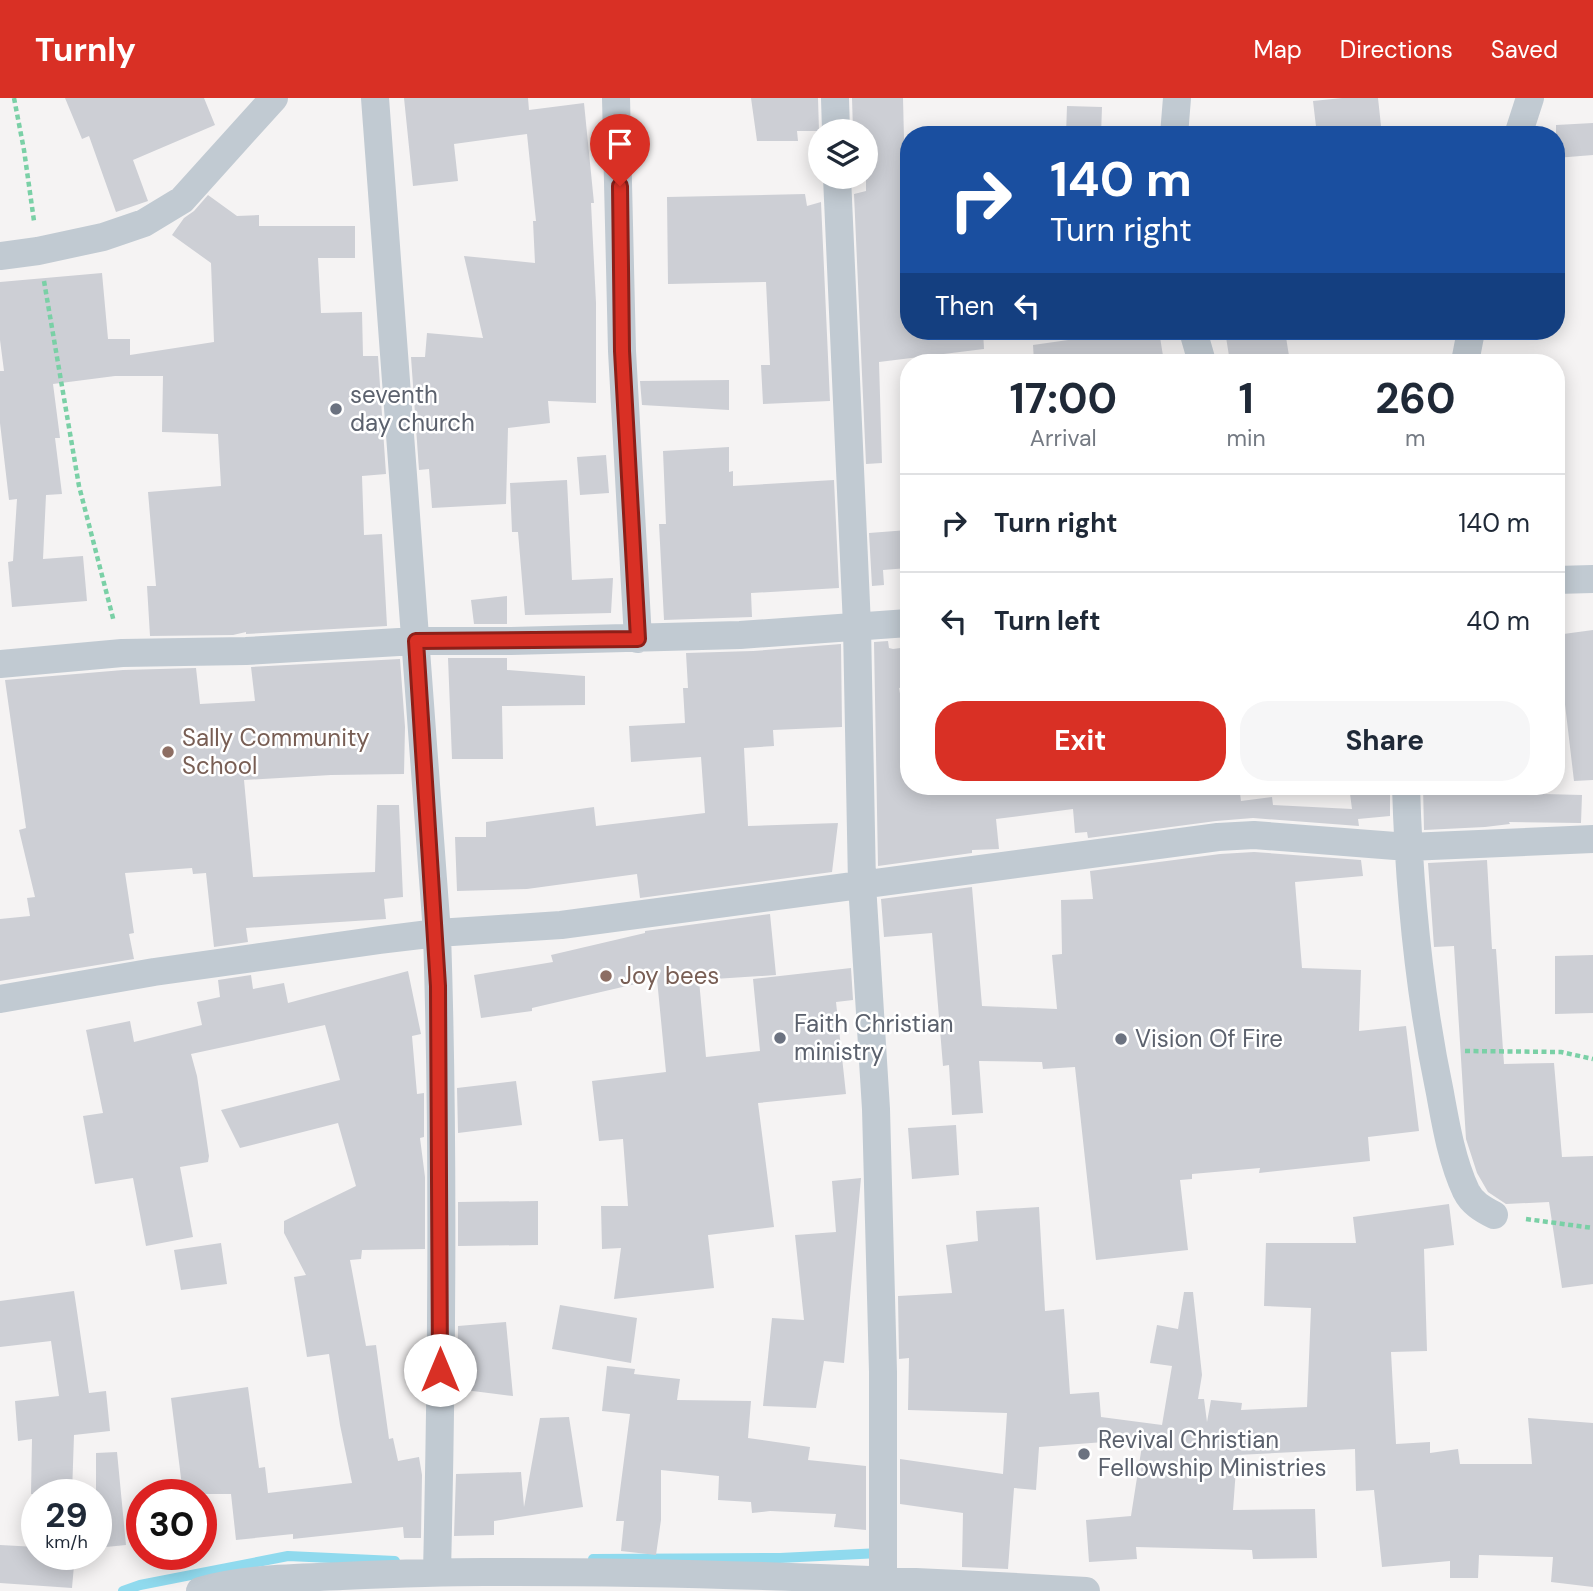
<!DOCTYPE html>
<style>
:root{--surface:#fff;--page:#f6f6f7;--text:#1f2937;--muted:#747a83;--line:#e0e1e3;--accent:#d93025}
body{margin:0;font-family:"DM Sans",sans-serif;background:var(--page);color:var(--text);height:100vh;display:flex;flex-direction:column;font-size:26px;white-space:nowrap}
*{box-sizing:border-box;margin:0}
p{font-size:23px;color:var(--muted)}
.icon{flex:none;width:38px;height:38px;fill:none;stroke:currentColor;stroke-width:2;stroke-linecap:round;stroke-linejoin:round}
.map{position:relative;flex:1;overflow:hidden}
.side{position:absolute;left:900px;top:256px;width:665px;height:441px;display:flex;flex-direction:column;background:var(--surface);border-radius:28px;box-shadow:0 4px 18px #0003}
.side>*{flex:none}
.guide{position:absolute;left:900px;top:28px;width:665px;height:214px;border-radius:28px;box-shadow:0 4px 18px #0003;background:#1a4fa0;color:#fff;overflow:hidden}
.buttons{position:absolute;left:808px;top:21px;display:grid;gap:14px}
.buttons a{display:grid;place-items:center;width:70px;height:70px;border-radius:50%;background:var(--surface);box-shadow:0 4px 18px #0003;font-size:35px}
.speed{position:absolute;left:21px;top:1381px;display:flex;gap:14px;font-size:35px;font-weight:700;text-align:center}
.speed>*{display:grid;place-content:center;width:91px;height:91px;border-radius:50%;background:var(--surface);box-shadow:0 4px 18px #0003;line-height:1}
.speed small{font-size:18px;font-weight:400}
.speed .limit{border:10px solid #d22;background:#fff;color:#111}
.pin{position:absolute;display:grid;place-items:center;width:60px;height:60px;color:#fff;margin:-72px -30px;border-radius:50% 50% 50% 0;rotate:-45deg;box-shadow:0 0 7px #0007}
.pin .icon{rotate:45deg}
.me{position:absolute;width:77px;margin:-38px;rotate:0deg;stroke-linejoin:round;filter:drop-shadow(0 0 5px #0008)}
.turn{display:flex;align-items:center;gap:24px;height:147px;padding:0 35px;font-size:32px}
.turn .icon{width:91px;height:91px;stroke-width:2.5}
.turn b{display:block;font-size:49px;line-height:60px}
.then{display:flex;align-items:center;height:66px;padding:0 35px;background:#0003;gap:14px;font-size:26px}
.eta{display:flex;justify-content:space-evenly;align-items:center;height:119px;text-align:center}
.eta b{font-size:42px;font-weight:700;line-height:49px}
.action{display:flex;gap:14px;margin-top:auto;padding:14px 35px}
.action a{flex:1;height:80px;border-radius:28px;background:var(--accent);color:#fff;font-size:28px;font-weight:700;line-height:80px;text-align:center}
.action a+a{background:var(--page);color:var(--text)}
ul{padding:0;list-style:none}
li{display:flex;align-items:center;gap:21px;height:98px;padding:0 35px;border-top:2px solid var(--line)}
li div{flex:1}
li b{display:block;font-size:26px}
li em{font-style:normal}
header{display:flex;align-items:center;gap:42px;box-sizing:border-box;height:98px;padding:0 35px;background:var(--accent);color:#fff}
header strong{font-size:33px}
nav{display:flex;gap:38px;margin-inline-start:auto;font-size:24px}
.map>svg:first-child{display:block}
</style>
<header>
<strong>Turnly</strong>
<nav><a>Map</a><a>Directions</a><a>Saved</a></nav>
</header>
<div class="map">
<svg width="1593" height="1493" viewBox="0 0 1593 1493">
<rect width="100%" height="100%" fill="#f5f3f3"/>
<g fill="none" stroke-linecap="round" stroke-linejoin="round">
<path stroke="#90daee" stroke-width="10" d="M593,1461L780,1460L880,1455
M123,1493L140,1487L288,1458L395,1463"/>
</g>
<path fill="#cdcfd5" d="M65,0H204L215,27L133,62L148,103L116,114L89,38L82,41Z
M404,0H528L529,12L584,5L594,105H591L596,205V305L548,303L550,325L508,330L506,406L432,410L429,371L419,372L411,259H425L427,235L483,240L464,158L535,165L533,123H536L527,36L454,46L458,83L413,88Z
M751,0H818L819,33H797L798,43H757Z
M852,0H903L905,82H908V233H983L984,251L879,264L882,365L866,366L854,96L866,93V33H853Z
M1342,0H1378L1382,37H1317L1313,3Z
M1067,8L1102,9L1101,37H1066Z
M1593,25V57L1556,60V27Z
M805,96L807,108L821,104L830,303L763,306L761,267H770L766,184L668,186L667,99Z
M208,97L237,118L259,117V128H355V160H318L321,215L362,214L363,258H378L386,376L362,378L364,437L382,436L387,528L246,536V534L233,537L150,538L147,488H156L148,394L221,388L218,336L162,334L163,278H115L53,286L60,340H55L62,396L46,397L43,461L83,458L87,503L12,509L8,464L13,463L17,401L9,402L0,325V273H4L0,242V184L102,175L108,241H130V257L214,244L211,165L172,137L184,120L194,113Z
M1131,233H1159L1164,264H1034L1033,247Z
M1225,233H1285L1290,264H1230Z
M729,282V312L642,307L640,283Z
M729,349V374L733,373V388L834,382L839,490L751,495L752,519L664,522L659,426H666L663,353Z
M606,357L609,395L580,397L577,359Z
M567,382L572,482L613,480L611,515L525,517L518,434H512L510,385Z
M908,432V470L883,472L884,487L872,488L869,435Z
M507,498V526H474L471,502Z
M1593,532V682L1574,683L1562,581L1556,582V537Z
M888,543L889,550L893,551L908,549V589L899,590L908,640V688H1239L1241,703L1272,699L1273,707L1352,711L1349,688H1390V718L1358,721L1359,728L1253,720L1216,723L1088,740L1087,734L1075,735L1073,711L996,721L999,751L972,752V755L878,768L874,544Z
M841,546L842,629L773,632L774,648L744,650L748,728L838,725L832,774L640,800L637,776L527,791L457,793L455,739H486V724L594,709L596,728L705,715L701,659L631,664L629,628L685,625L683,590H688L686,555L753,553Z
M448,560H507V572L585,578V607L502,608L503,661H452Z
M400,561L405,629L404,676L331,677L244,682L253,779L375,774L377,707H399L403,799L384,801L386,821L246,830L248,844L214,849L206,775L193,776L192,770L125,775L134,835L129,836L134,861L0,883V821L30,818L27,800L35,799L19,732L26,730L5,582L123,572L196,570L200,606L255,603L251,569Z
M1423,688H1507L1508,695L1582,697L1581,725L1509,724L1510,726L1485,729L1424,732Z
M1254,754L1361,762L1363,778L1295,784L1302,870L1361,872L1359,933L1406,928L1419,1033L1368,1039L1370,1063L1259,1075L1260,1070L1192,1076V1081L1180,1082L1188,1152L1096,1162L1075,969L1043,971L1042,964L979,963L983,1015L952,1017L949,967L943,968L932,835L884,839L881,801L972,789L982,908L1057,911L1052,857L1062,856L1061,802L1093,801L1090,773L1220,756Z
M1487,762L1492,851H1496L1504,966L1554,965L1562,1059L1593,1058V1186L1562,1190L1549,1104L1506,1106L1488,1094L1477,1075L1466,1041L1454,848L1434,849L1428,765Z
M770,816L776,877L699,882L706,959L760,953L753,881L851,870L853,902L836,904L846,996L758,1005L774,1129L708,1137L714,1190L614,1201L621,1150L602,1151L601,1108H628L623,1041L599,1043L592,983L666,974L657,881L532,910V913L481,920L474,877L553,864L551,857L645,835V833Z
M1593,857V915L1555,916V858Z
M408,873L421,936L412,938L417,996L424,995V1039L420,1040L425,1079V1151L362,1152L361,1161L350,1162L366,1248L376,1247L389,1341L393,1340L398,1363L419,1359L422,1377L421,1440H404L403,1429L293,1441V1436L236,1442L231,1396H183L171,1300L248,1289L259,1370L265,1369L268,1395L352,1385L340,1327L329,1256L307,1259L294,1179L306,1177L284,1135V1123L356,1088L338,1025L240,1050L221,1012L340,982L325,927L191,956L197,978L209,1058L208,1064L180,1069L193,1139L146,1148L133,1080L95,1086L83,1018L103,1015L86,932L130,923L134,944L202,927L197,904L220,899L218,882L251,877L253,891L284,885L288,905Z
M516,983L522,1027L458,1035L457,990Z
M956,1027L959,1077L912,1081L908,1030Z
M861,1080L844,1265L824,1263L816,1310L763,1308L772,1220L804,1222L795,1137L836,1134L832,1083Z
M538,1103V1147L458,1148V1104Z
M1449,1106L1454,1147L1424,1151L1427,1253L1391,1254L1396,1346L1430,1344V1355L1458,1351L1460,1366H1532L1528,1320L1593,1325V1489L1551,1484L1553,1459L1479,1457L1478,1480H1450V1463L1382,1469L1374,1392L1356,1393L1355,1351L1237,1357L1233,1412L1315,1411L1317,1460L1253,1461L1252,1452L1136,1449L1137,1461L1089,1464L1086,1422L1131,1418L1143,1341L1039,1349L1036,1392L1014,1390L1008,1471L962,1469L963,1415L900,1406V1361L1003,1376L1007,1315L908,1312L909,1260L899,1261L898,1198L952,1195L946,1147L978,1143L976,1113L1039,1109L1045,1213L1064,1211L1070,1296L1099,1294L1101,1319L1162,1327L1172,1268L1150,1265L1157,1227L1178,1231L1184,1194H1193L1202,1277L1198,1301H1204L1207,1324L1211,1302L1242,1305L1241,1312L1307,1309L1311,1210L1264,1208L1266,1145H1356L1353,1119Z
M221,1145L227,1186L181,1192L174,1152Z
M74,1193L89,1295L106,1293L110,1333L74,1337L72,1396H31L32,1341L18,1343L15,1303L59,1298L51,1243L0,1249V1203Z
M560,1207L637,1220L631,1265L552,1251Z
M506,1224L513,1298L457,1291L458,1228Z
M607,1268L635,1271L634,1276L680,1281L677,1302L751,1303L748,1340L810,1349L808,1362L866,1368V1432L834,1429L836,1416L770,1413L752,1415L751,1404L718,1402L719,1378L661,1372V1422L656,1457L621,1453L624,1423H616L630,1316L602,1313Z
M569,1319L583,1409L494,1423V1437L454,1438L456,1376L521,1374L524,1409L540,1320Z
M117,1354L126,1447L96,1450V1355Z
M0,1447L37,1449V1456H75L72,1490L0,1485Z"/>
<g fill="none" stroke-linecap="round" stroke-linejoin="round">
<path stroke="#7ad0a6" stroke-width="4.5" stroke-dasharray="5 3.5" stroke-linecap="butt" d="M14,0L24,52L34,123
M44,183L79,388L114,524
M1465,953L1561,954L1593,961
M1526,1121L1593,1130"/>
<path stroke="#c1cad2" stroke-width="28" d="M375,0L437,835C444,1048 442,1262 437,1474
M616,0L622,253L638,541
M835,0L836,33
M1174,37L1177,0
M1518,37L1530,0
M837,79L857,528L862,786L876,1011L883,1274V1481
M0,158L38,153L103,139L144,125L182,102L274,0
M1193,233L1202,264
M1465,264L1471,233
M1556,482L1593,481
M0,566L122,555L246,553L416,543H511L740,537L908,525
M1406,688C1409,790 1419,895 1440,995C1446,1028 1452,1063 1466,1093C1472,1105 1482,1111 1494,1117
M0,901L154,874L380,842L437,835L561,827L1218,739L1254,737L1408,749L1593,741
M200,1493C246,1480 294,1480 342,1478C389,1476 436,1474 484,1474C685,1473 885,1481 1086,1493"/>
</g>
<g fill="none" stroke-linecap="round" stroke-linejoin="round">
<defs>
<path id="route" d="M440,1272L438,888L416,543L638,541L622,253L620,88"/>
</defs>
<use href="#route" stroke="#8d1f18" stroke-width="18"/>
<use href="#route" stroke="#d93025" stroke-width="12"/>
</g>
<g fill="#6b7280" stroke="#fff" stroke-width="2.5">
<circle cx="336" cy="311" r="7"/>
<circle cx="780" cy="940" r="7"/>
<circle cx="1121" cy="941" r="7"/>
<circle cx="1084" cy="1356" r="7"/>
</g>
<g fill="#8d6e63" stroke="#fff" stroke-width="2.5">
<circle cx="168" cy="654" r="7"/>
<circle cx="606" cy="878" r="7"/>
</g>
<g text-anchor="middle" stroke-width="5" stroke-linejoin="round" paint-order="stroke">
<g font-size="24" fill="#5b616d" stroke="#fff" text-anchor="start">
<text x="350" y="305">seventh<tspan x="350" dy="28">day church</tspan></text>
<text x="794" y="934">Faith Christian<tspan x="794" dy="28">ministry</tspan></text>
<text x="1135" y="949">Vision Of Fire</text>
<text x="1098" y="1350">Revival Christian<tspan x="1098" dy="28">Fellowship Ministries</tspan></text>
</g>
<g font-size="24" fill="#785e54" stroke="#fff" text-anchor="start">
<text x="182" y="648">Sally Community<tspan x="182" dy="28">School</tspan></text>
<text x="620" y="886">Joy bees</text>
</g>
</g>
</svg>
<div class="buttons">
<a><svg class="icon" aria-label="layers" viewBox="0 0 24 24"><path d="M12 4l9 5-9 5-9-5zM3 14l9 5 9-5"/></svg></a>
</div>
<div class="speed"><div>29<small>km/h</small></div><div class="limit">30</div></div>
<div class="pin" style="left:620px;top:88px;background:#d93025"><svg class="icon" aria-label="arrive" viewBox="0 0 24 24"><path d="M6 21V4h12l-3 4 3 4H6"/></svg></div>
<svg class="me" style="left:440px;top:1272px" viewBox="-20 -20 40 40"><circle r="19" fill="#fff"/><path d="M0-13L10 11 0 6-10 11z" fill="#d93025"/></svg>
<div class="guide">
<div class="turn"><svg class="icon" aria-label="right" viewBox="0 0 24 24"><path d="M7 20v-9h11M14 6l5 5-5 5"/></svg><div><b>140 m</b>Turn right</div></div>
<div class="then">Then<svg class="icon" aria-label="left" viewBox="0 0 24 24"><path d="M17 20v-9H6M10 6l-5 5 5 5"/></svg></div>
</div>
<section class="side">
<div class="eta">
<div><b>17:00</b><p>Arrival</p></div>
<div><b>1</b><p>min</p></div>
<div><b>260</b><p>m</p></div>
</div>
<ul>
<li><svg class="icon" aria-label="right" viewBox="0 0 24 24"><path d="M7 20v-9h11M14 6l5 5-5 5"/></svg><div><b>Turn right</b></div><em>140 m</em></li>
<li><svg class="icon" aria-label="left" viewBox="0 0 24 24"><path d="M17 20v-9H6M10 6l-5 5 5 5"/></svg><div><b>Turn left</b></div><em>40 m</em></li>
</ul>
<div class="action"><a>Exit</a><a>Share</a></div>
</section>
</div>
